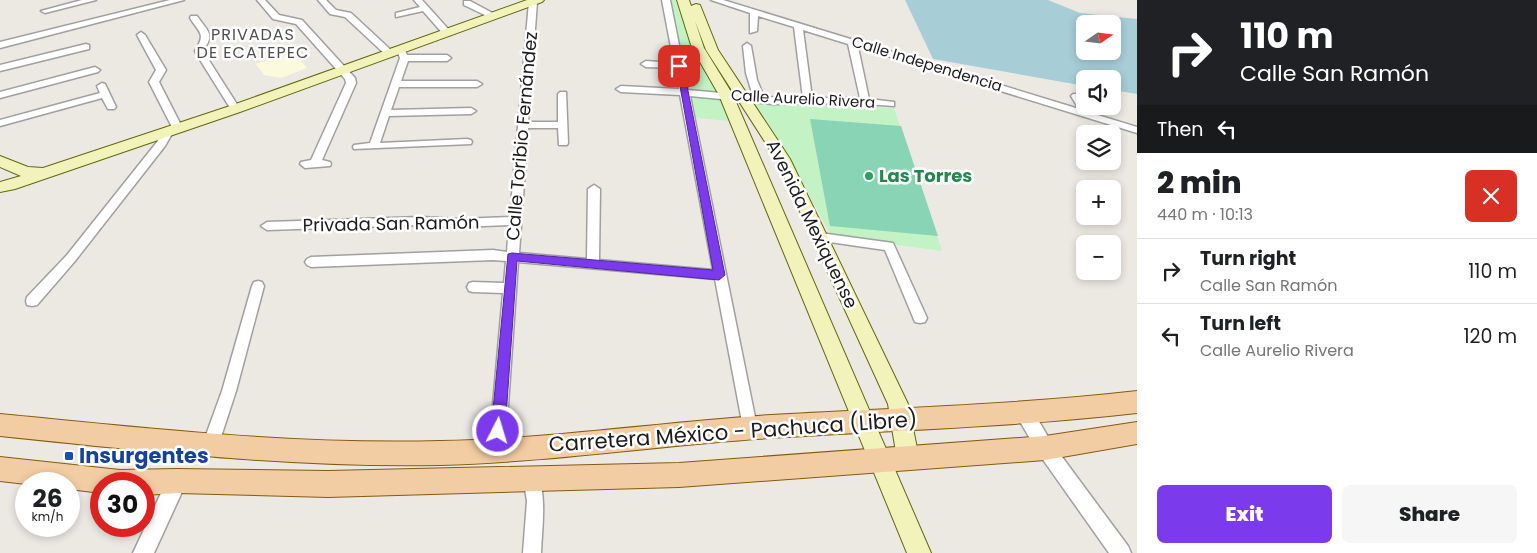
<!DOCTYPE html>
<meta charset="utf-8">
<style>
:root{--surface:#fff;--page:#f6f6f6;--text:#202124;--muted:#757577;--line:#e0e0e0;--accent:#7c3aed}
body{margin:0;font-family:Poppins,sans-serif;background:var(--page);color:var(--text);height:100vh;display:flex;flex-direction:column;font-size:19px;white-space:nowrap}
*{box-sizing:border-box;margin:0}
p{font-size:16px;color:var(--muted)}
.icon{flex:none;width:28px;height:28px;fill:none;stroke:currentColor;stroke-width:2;stroke-linecap:round;stroke-linejoin:round}
.map{position:relative;flex:1;overflow:hidden}
.details{display:flex;flex-direction:column;background:var(--surface);width:400px}
.details>*{flex:none}
.hud{background:#202124;color:#fff;overflow:hidden}
.needle{width:32px;rotate:76deg}
.buttons{position:absolute;left:1076px;top:15px;display:grid;gap:10px}
.buttons a{display:grid;place-items:center;width:45px;height:45px;border-radius:8px;background:var(--surface);box-shadow:0 2px 8px #0003;font-size:25px}
.speed{position:absolute;left:15px;top:472px;display:flex;gap:10px;font-size:25px;font-weight:700;text-align:center}
.speed>*{display:grid;place-content:center;width:65px;height:65px;border-radius:50%;background:var(--surface);box-shadow:0 2px 8px #0003;line-height:1}
.speed small{font-size:12px;font-weight:400}
.speed .limit{border:8px solid #d22;background:#fff;color:#111}
.pin{position:absolute;display:grid;place-items:center;width:42px;height:42px;color:#fff;margin:-21px;border-radius:10px;box-shadow:0 2px 8px #0006}
.me{position:absolute;width:55px;margin:-28px;rotate:5deg;stroke-linejoin:round;filter:drop-shadow(0 0 4px #0008)}
.turn{display:flex;align-items:center;gap:18px;height:105px;padding:0 20px;font-size:22px}
.turn .icon{width:65px;height:65px;stroke-width:2.5}
.turn b{display:block;font-size:35px;line-height:42px}
.then{display:flex;align-items:center;height:48px;padding:0 20px;background:#0003;gap:10px;font-size:19px}
.round{display:grid;place-items:center;flex:none;width:52px;height:52px;border-radius:8px;background:var(--page)}
.overview{display:flex;align-items:center;justify-content:space-between;height:85px;padding:0 20px}
h1{font-size:30px;font-weight:800;line-height:38px}
.cta{display:flex;gap:10px;margin-top:auto;padding:10px 20px}
.cta a{flex:1;height:58px;border-radius:8px;background:var(--accent);color:#fff;font-size:20px;font-weight:800;line-height:58px;text-align:center}
.cta a+a{background:var(--page);color:var(--text)}
ul{padding:0;list-style:none}
li{display:flex;align-items:center;gap:15px;height:65px;padding:0 20px;border-top:1px solid var(--line)}
li div{flex:1}
li b{display:block;font-size:19px}
li em{font-style:normal}
main{display:flex;flex:1;min-height:0}
.map>svg:first-child{display:block}
</style>
<main>
<div class="map">
<svg width="1137" height="553" viewBox="0 0 1137 553">
<rect width="100%" height="100%" fill="#ece9e3"/>
<path fill="#fbfadd" d="M294,52L307,68L281,78L264,75L256,64Z"/>
<path fill="#c3f3c5" d="M669,0H676L694,47L720,93L731,121L696,118L673,26Z
M752,102L894,108L942,251L831,236L790,159Z"/>
<path fill="#88d4b4" d="M810,119L901,126L938,236L830,226Z"/>
<path fill="#a7cdd6" fill-rule="evenodd" d="M905,0H1048L1080,13L1137,19V94L1113,90L1112,79H1085V86L933,59ZM1085,24H1112V51H1085Z"/>
<g fill="none" stroke-linecap="round" stroke-linejoin="round">
<defs>
<path id="minor" d="M82,0H96L45,13L41,11Z
M170,0H184L0,48V42Z
M257,0H265L279,15L302,20L355,78L356,83L322,160L330,162L331,164L330,166L305,168L300,164L301,162L311,160L346,83L345,79L296,24L273,19Z
M318,0H326L336,10L351,13L393,52V56H387L345,17L330,14Z
M414,0H422L450,31V35H444L423,11L396,17V13L420,7Z
M531,0L537,2L528,122H558V94L560,92H566L568,143L567,145H559L558,128H528L519,253L587,259L588,189L594,185L600,189L599,260L713,270L680,95L621,92L616,89L621,86L679,89L675,68L646,67L641,64L646,61L674,63L662,0H670L688,90L753,96L746,73L743,46L747,43L751,46L757,80L764,97L803,98L794,27L758,16L757,31L750,33V13L711,0H723L1079,109L1071,96L1073,94H1079L1085,106H1087L1091,113L1137,127V133L858,47L869,99L894,102V106L851,103L773,104L690,96L757,427L755,432L750,434L745,432L743,427L715,279L518,262L505,449L502,454L497,456L492,454L489,449L503,293L473,292L469,291L467,287L469,283L473,282L504,283L506,261L493,260L311,267L307,265L305,262L307,259L311,257L493,250L507,252L509,225L459,227L421,225L267,230L261,226L267,222L421,217L459,219L510,217L529,2ZM803,30L848,44L860,98H812Z
M464,1H470L498,16L491,18L464,5Z
M191,16H197C208,32 215,33 203,51L240,109L238,111H232L197,55L195,51C206,33 200,34 190,18Z
M141,32L145,35L166,70L159,82L183,129L182,131L178,132L173,129L149,82L156,70L137,35Z
M86,44L89,45V49L0,71V65Z
M401,47L404,48L407,55H447L451,58L447,61H408L401,81H477L482,84L477,87H399L391,110L471,108L476,111L471,114L389,116L380,143L467,139L471,140L472,142L471,144L354,149L353,147L354,145L370,143L400,58L397,50Z
M95,67L100,70L98,72L0,98V92Z
M102,83L105,84L116,107L114,109H108L102,98L0,126V120L100,93L97,86Z
M168,129L173,132L165,146L75,261L37,305L32,306L27,305L26,301L27,297L67,255L157,142L164,130Z
M820,233L893,243L927,318L925,322L920,323L915,322L885,250L816,240L814,237Z
M258,281L262,282L264,286L236,391L218,446L215,451L210,453L205,451L202,446L222,391L252,286L254,282Z
M531,469L537,472C547,497 542,527 541,553H523L527,501L523,477L525,472Z"/>
<path id="tertiary" d="M1024,404L1030,406L1051,442L1128,546L1131,553H1109L1039,454L1018,418L1015,412L1018,406Z
M177,472L184,474L187,481L154,553H133L170,474Z"/>
<path id="secondary" d="M527,0H544L542,2L240,112L15,189L0,192V182L21,176L0,167V156L28,167L43,168L230,106Z
M677,0H689L691,6L696,4L700,5L718,50L790,159L908,404L919,458L916,465L908,468L900,465L897,458L888,404L776,159L706,50L695,21L704,48L733,95L931,553H907L719,95L692,48Z"/>
<path id="primary" d="M1137,391V413C1015,427 893,430 771,438C661,445 551,462 440,465C293,468 146,451 0,436V414C146,428 293,445 440,441C551,439 661,422 771,415C893,408 1015,405 1137,391Z
M1137,422V444L1045,460L679,487L328,497L177,493L144,495V484H101V493L69,489V484H26L0,481V457L120,470L177,469L328,471L679,463L1045,436Z"/>
</defs>
<use href="#minor" stroke="#a0a0a0" stroke-width="3"/>
<use href="#tertiary" stroke="#a0a0a0" stroke-width="3"/>
<use href="#secondary" stroke="#61670f" stroke-width="2"/>
<use href="#primary" stroke="#855a0f" stroke-width="2"/>
<use href="#minor" fill="#fff" fill-rule="evenodd"/>
<use href="#tertiary" fill="#fff" fill-rule="evenodd"/>
<use href="#secondary" fill="#f2f2bb" fill-rule="evenodd"/>
<use href="#primary" fill="#f2cca2" fill-rule="evenodd"/>
</g>
<path fill="#7c3aed" stroke="#51269a" d="M676,64L683,66L725,275L719,280L517,261L505,431L503,436L498,438L493,436L491,431L508,254L512,253L713,270Z"/>
<circle fill="#2e9e5b" stroke="#fff" stroke-width="2" cx="869" cy="176" r="5"/>
<rect fill="#1a4fb4" stroke="#fff" stroke-width="2" x="64" y="451" width="10" height="10" rx="2.5"/>
<g text-anchor="middle" stroke-width="5" stroke-linejoin="round" paint-order="stroke">
<g font-size="15" fill="#1c1c1c" stroke="#fff">
<text transform="translate(927 64) rotate(17)" y="5">Calle Independencia</text>
<text transform="translate(803 99) rotate(3)" y="5">Calle Aurelio Rivera</text>
</g>
<g font-size="16" letter-spacing="1" fill="#4f4f4f" stroke="#fff">
<text x="253" y="40">PRIVADAS<tspan x="253" dy="18">DE ECATEPEC</tspan></text>
</g>
<g font-size="18" fill="#1c1c1c" stroke="#fff">
<text transform="translate(522 136) rotate(-85)" y="6">Calle Toribio Fernández</text>
<text transform="translate(391 224) rotate(-1)" y="6">Privada San Ramón</text>
<text transform="translate(812 224) rotate(64)" y="6">Avenida Mexiquense</text>
</g>
<g font-size="18" font-weight="bold" fill="#27864d" stroke="#fff" text-anchor="start">
<text x="879" y="182">Las Torres</text>
</g>
<g font-size="21" fill="#1c1c1c" stroke="#fff">
<text transform="translate(733 432) rotate(-4)" y="7">Carretera México - Pachuca (Libre)</text>
</g>
<g font-size="21" font-weight="bold" fill="#164399" stroke="#fff" text-anchor="start">
<text x="79" y="463">Insurgentes</text>
</g>
</g>
</svg>
<div class="buttons">
<a><svg class="needle" viewBox="-14 -14 28 28"><path d="M0-13l5 13h-10z" fill="#e53935"/><path d="M0 13l5-13h-10z" fill="#757577"/></svg></a>
<a><svg class="icon" aria-label="sound" viewBox="0 0 24 24"><path d="M4 9h4l5-4v14l-5-4H4zM17 9q2 3 0 6"/></svg></a>
<a><svg class="icon" aria-label="layers" viewBox="0 0 24 24"><path d="M12 4l9 5-9 5-9-5zM3 14l9 5 9-5"/></svg></a>
<a>+</a>
<a>−</a>
</div>
<div class="speed"><div>26<small>km/h</small></div><div class="limit">30</div></div>
<div class="pin" style="left:679px;top:66px;background:#d93025"><svg class="icon" aria-label="arrive" viewBox="0 0 24 24"><path d="M6 21V4h12l-3 4 3 4H6"/></svg></div>
<svg class="me" style="left:498px;top:431px" viewBox="-20 -20 40 40"><circle r="17" fill="#7c3aed" stroke="#fff" stroke-width="3"/><path d="M0-11L8 9 0 5-8 9z" fill="#fff"/></svg>
</div>
<section class="details">
<div class="hud">
<div class="turn"><svg class="icon" aria-label="right" viewBox="0 0 24 24"><path d="M7 20v-9h11M14 6l5 5-5 5"/></svg><div><b>110 m</b>Calle San Ramón</div></div>
<div class="then">Then<svg class="icon" aria-label="left" viewBox="0 0 24 24"><path d="M17 20v-9H6M10 6l-5 5 5 5"/></svg></div>
</div>
<div class="overview"><div><h1>2 min</h1><p>440 m · 10:13</p></div><a class="round" style="background:#d93025;color:#fff"><svg class="icon" aria-label="close" viewBox="0 0 24 24"><path d="M6 6l12 12M18 6L6 18"/></svg></a></div>
<ul>
<li><svg class="icon" aria-label="right" viewBox="0 0 24 24"><path d="M7 20v-9h11M14 6l5 5-5 5"/></svg><div><b>Turn right</b><p>Calle San Ramón</p></div><em>110 m</em></li>
<li><svg class="icon" aria-label="left" viewBox="0 0 24 24"><path d="M17 20v-9H6M10 6l-5 5 5 5"/></svg><div><b>Turn left</b><p>Calle Aurelio Rivera</p></div><em>120 m</em></li>
</ul>
<div class="cta"><a>Exit</a><a>Share</a></div>
</section>
</main>
